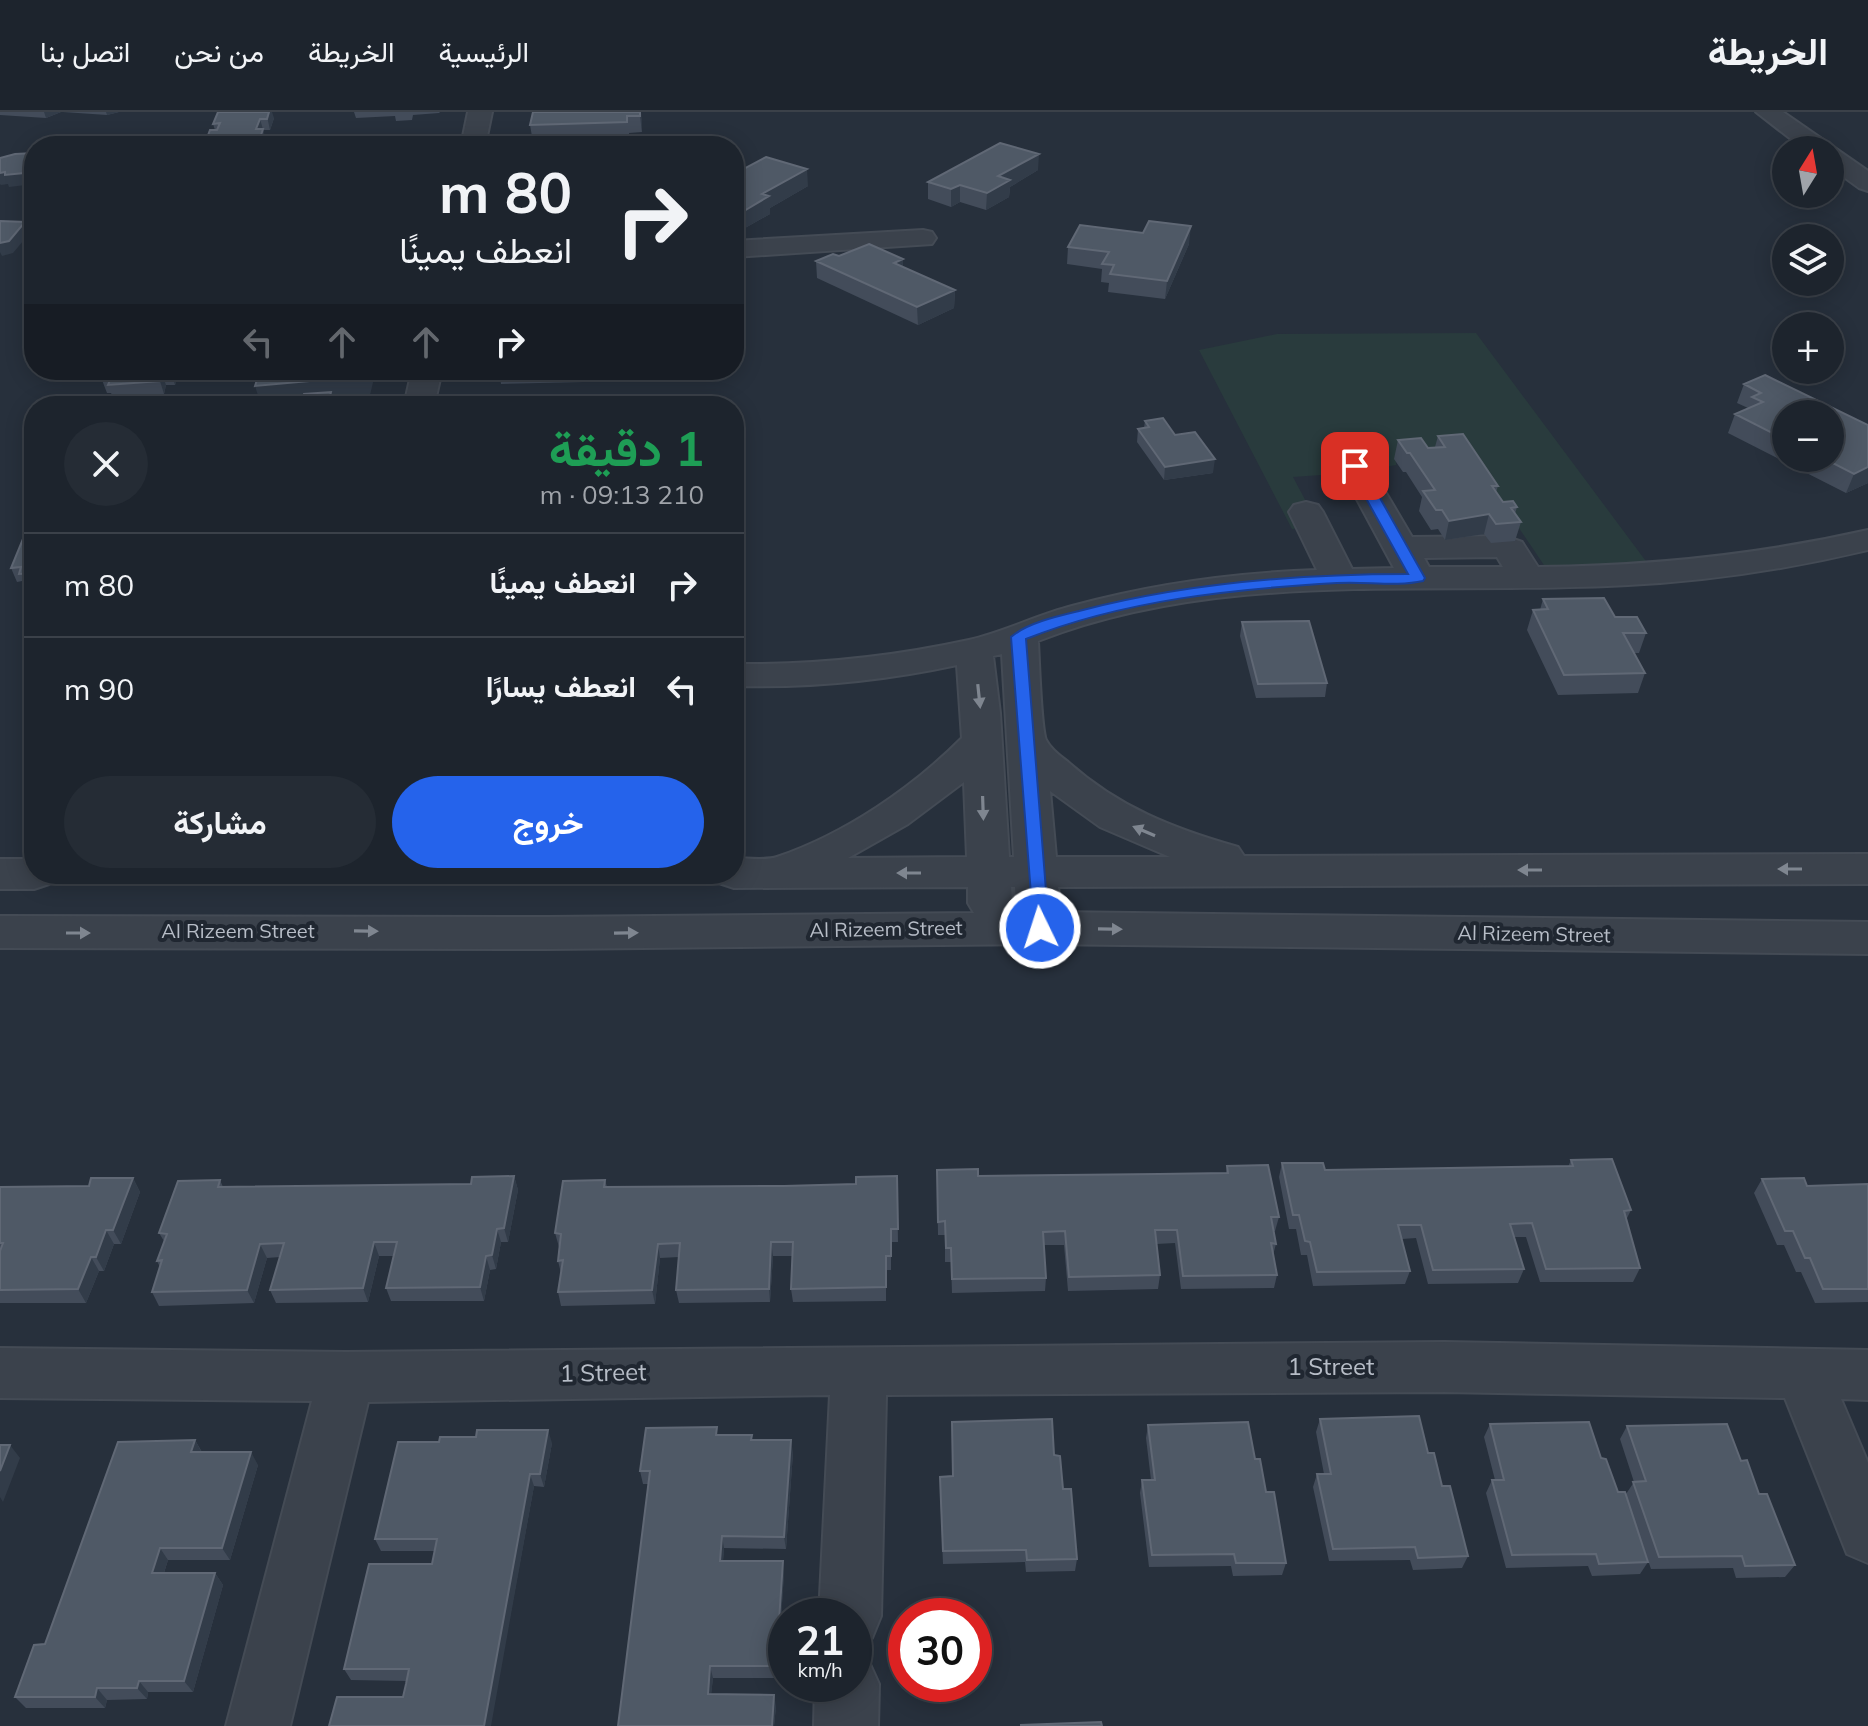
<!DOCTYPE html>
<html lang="ar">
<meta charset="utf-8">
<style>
:root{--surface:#1d242d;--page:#252c35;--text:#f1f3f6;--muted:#a0a4aa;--line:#3b4149;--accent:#2563eb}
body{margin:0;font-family:Mulish,Vazirmatn,sans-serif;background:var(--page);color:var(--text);direction:rtl;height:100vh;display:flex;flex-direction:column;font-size:30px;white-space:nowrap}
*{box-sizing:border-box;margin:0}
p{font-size:26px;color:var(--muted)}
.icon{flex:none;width:44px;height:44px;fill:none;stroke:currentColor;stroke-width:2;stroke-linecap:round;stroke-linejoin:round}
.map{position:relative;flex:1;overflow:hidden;direction:ltr}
.side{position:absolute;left:24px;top:284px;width:720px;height:488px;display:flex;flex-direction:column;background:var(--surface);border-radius:32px;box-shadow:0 4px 20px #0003,0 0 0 2px var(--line);direction:rtl}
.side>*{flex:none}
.top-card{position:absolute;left:24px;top:24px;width:720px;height:244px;border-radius:32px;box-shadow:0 4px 20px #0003,0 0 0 2px var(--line);direction:rtl;background:#1d242d;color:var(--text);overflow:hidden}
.needle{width:52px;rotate:11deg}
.controls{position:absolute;left:1772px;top:24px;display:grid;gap:16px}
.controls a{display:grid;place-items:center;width:72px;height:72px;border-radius:50%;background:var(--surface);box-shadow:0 4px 20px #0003,0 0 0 2px var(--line);font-size:40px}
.speed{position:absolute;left:768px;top:1486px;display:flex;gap:16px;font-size:40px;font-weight:700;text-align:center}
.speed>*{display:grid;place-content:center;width:104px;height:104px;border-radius:50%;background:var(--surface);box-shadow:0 4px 20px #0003,0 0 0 2px var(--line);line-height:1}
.speed small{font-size:20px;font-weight:400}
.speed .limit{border:12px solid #d22;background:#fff;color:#111}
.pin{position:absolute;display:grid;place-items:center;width:68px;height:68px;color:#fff;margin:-34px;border-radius:16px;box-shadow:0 4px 12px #0006}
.me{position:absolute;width:88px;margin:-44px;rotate:356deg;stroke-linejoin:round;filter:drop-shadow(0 0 6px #0008)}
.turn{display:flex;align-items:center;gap:28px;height:168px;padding:0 40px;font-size:36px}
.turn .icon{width:104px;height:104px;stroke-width:2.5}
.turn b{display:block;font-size:56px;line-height:68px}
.lanes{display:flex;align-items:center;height:76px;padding:0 40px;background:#0003;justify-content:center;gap:40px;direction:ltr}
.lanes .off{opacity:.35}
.round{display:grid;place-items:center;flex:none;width:84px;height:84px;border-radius:42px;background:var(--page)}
.head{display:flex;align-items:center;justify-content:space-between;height:136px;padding:0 40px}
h1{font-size:48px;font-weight:700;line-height:60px;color:#1e9e55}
.cta{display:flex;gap:16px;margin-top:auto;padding:16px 40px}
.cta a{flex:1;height:92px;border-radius:48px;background:var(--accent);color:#fff;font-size:32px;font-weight:700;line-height:92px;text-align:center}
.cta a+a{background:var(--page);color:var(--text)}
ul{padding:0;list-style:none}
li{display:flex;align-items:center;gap:24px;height:104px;padding:0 40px;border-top:2px solid var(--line)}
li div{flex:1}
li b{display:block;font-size:30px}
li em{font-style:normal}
header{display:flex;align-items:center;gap:48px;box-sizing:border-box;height:112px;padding:0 40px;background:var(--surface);border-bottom:2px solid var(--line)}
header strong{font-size:38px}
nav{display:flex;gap:44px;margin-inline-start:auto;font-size:28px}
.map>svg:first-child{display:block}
</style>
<header>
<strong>الخريطة</strong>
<nav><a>الرئيسية</a><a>الخريطة</a><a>من نحن</a><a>اتصل بنا</a></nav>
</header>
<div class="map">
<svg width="1868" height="1614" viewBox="0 0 1868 1614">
<rect width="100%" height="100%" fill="#27303c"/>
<path fill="#293b3d" d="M1476,221L1654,460L1550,462L1477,354L1461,345L1396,350V353L1349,361L1293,365L1319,414L1292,417L1199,238L1277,222Z"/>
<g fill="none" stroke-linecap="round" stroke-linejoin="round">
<defs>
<path id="minor" d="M468,0H492L485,34H461Z
M1756,0H1783L1868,59V79L1859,76L1830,55V38H1805Z
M923,118L932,120L936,126L932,132L734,145V129Z
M412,258H442L434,294H404Z
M1355,344L1366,347L1412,425L1505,424L1522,430L1538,455C1650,454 1758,443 1868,418V438C1788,457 1710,469 1628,473C1432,484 1224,456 1038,529C1039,547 1041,616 1046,628C1050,636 1061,645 1068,650C1118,695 1174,717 1238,735L1244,744L1868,742V772L1058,775L1060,790L1054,800L1868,810V842L1040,832L547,837L0,836V804L547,805L974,801L968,791V775L734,776L719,771L713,762H734V746C747,746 765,749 777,745C845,722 912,676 962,626L957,553C883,569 809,576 734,574V552C813,553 891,545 969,528C1004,520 1037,503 1072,494C1152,472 1235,461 1317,458L1289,400L1294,393L1306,390L1318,393L1323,400L1352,457L1394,456L1339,354L1344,347ZM1497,445L1503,455H1429L1424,446ZM1002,542L1014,745H1009L1000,601L993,544ZM964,670L967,745L848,746L908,712ZM1050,679L1100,715L1170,745H1056ZM1011,775H1015L1016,790L1022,800L1006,801L1012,791Z
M0,747H34V762H55L49,772L34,777H0Z
M1444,1230L1868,1238V1288L1841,1287L1868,1351V1451L1847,1442L1785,1286L1444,1280L886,1283L881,1504L872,1526L854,1533V1504H819L830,1283L368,1290L290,1614H226L312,1289L0,1286V1236L346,1240Z
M854,1543L869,1550L879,1572L878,1614H814L815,1572H854Z"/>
</defs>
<use href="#minor" stroke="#444b55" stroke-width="4"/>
<use href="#minor" fill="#3b424c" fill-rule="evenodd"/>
</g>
<path fill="#434c5a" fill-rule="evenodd" d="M0,0H61L46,6L0,3Z
M63,0H119L107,3Z
M354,0H440L439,1L413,3L412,8L396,9L395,4L356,6Z
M533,0H641L642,20L629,21V27L533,30L530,13Z
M274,6L270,18H263L266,28L264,34H204L215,18L213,12Z
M1038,58L1010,75L1009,85L986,98L960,90L951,95L928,87V70Z
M734,62L808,74L770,96V102L745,116L734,113Z
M1189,132L1165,187L1108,180L1109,171L1101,170L1102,157L1067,152L1068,135Z
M839,144L903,155L955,178L954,196L918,213L817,166L816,149Z
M106,258H180L175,273H166L164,282L113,285L111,281H107L102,268Z
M499,258H628L627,269L501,272Z
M1744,272L1868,313V371L1846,381L1728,321L1735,302L1748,296L1737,291ZM1786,302L1830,346H1786Z
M1145,309L1175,323L1213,361L1164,368L1137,330L1138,317L1144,316Z
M1438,324L1498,374L1496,380L1503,390L1517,395L1515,402L1521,410L1515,429L1491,431L1484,422L1445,428L1438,417L1431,418L1419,399L1422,385L1406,360H1403L1394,347L1398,328L1428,336L1435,335Z
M34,421V475L25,476L22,469L17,470L11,456Z
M1543,487L1615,505L1646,521L1639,541H1634L1645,561L1638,581L1558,583L1527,518L1533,498H1540Z
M1242,510L1327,571L1325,585L1256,586L1240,524Z
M1571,1048L1631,1098L1626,1108L1640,1156L1633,1170H1540L1526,1125H1514L1524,1157L1518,1171L1428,1172L1416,1126L1402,1127L1410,1159L1405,1172L1313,1174L1307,1143H1301L1296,1117H1289L1279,1065L1282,1051L1325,1058L1568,1055Z
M1227,1054L1279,1105L1275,1119H1274L1276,1132L1273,1143L1277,1163L1274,1176L1181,1177L1175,1131L1156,1132L1160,1163L1158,1177L1068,1179L1064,1133H1044L1046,1166L1045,1179L952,1181L951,1150H945V1123H938L937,1058L978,1064L1226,1061Z
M514,1064L518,1078L508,1130H501L496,1157L490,1158L484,1189H391L386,1176L394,1144H379L368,1190L276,1191L270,1178L280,1145L267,1146L254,1191L159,1194L152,1180L160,1155L157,1149L164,1129L159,1121L220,1068L223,1075L471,1072Z
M897,1064L898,1130H891V1158H886V1189L793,1190L791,1177L793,1144H773L770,1190L679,1191L676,1178L679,1145L660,1146L655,1192L561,1194L558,1180L561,1161L558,1149L559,1135L555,1121L605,1068L607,1075L784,1074L856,1072Z
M133,1066L140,1080L121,1132H114L104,1159H99L86,1191H0V1075L89,1074Z
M1762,1067L1807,1074L1868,1072V1190L1815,1191L1801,1160H1796L1784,1133H1777L1754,1081Z
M1320,1307L1428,1341L1468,1444L1462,1456L1413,1458L1410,1448L1329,1449L1313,1375L1317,1362H1324L1316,1320Z
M1490,1312L1601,1346L1618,1380L1626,1382L1634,1370L1620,1327L1627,1314L1741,1349L1795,1453L1785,1465L1736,1466L1733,1456L1651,1457L1635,1410L1648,1450L1640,1462L1592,1464L1588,1454L1506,1456L1486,1381L1492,1368H1495L1484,1325Z
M1148,1313L1255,1347L1286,1451L1282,1463L1233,1464L1231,1454L1149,1455L1140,1381L1142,1368H1151L1146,1326Z
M718,1323L752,1328L793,1341L786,1437L724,1436L723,1449L784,1461L777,1566H713L711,1582L776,1594L774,1614H618L649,1372H643L640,1359Z
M195,1328L202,1340L258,1353L230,1448H168L164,1461H215L223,1473L193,1580H148L147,1587L107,1588L105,1596H26L15,1585L45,1532Z
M552,1331L544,1375L534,1374L496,1581L403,1585L407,1569L351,1568L344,1557L432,1452L435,1439H381L375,1427Z
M1054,1343L1063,1377L1077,1447L1075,1459L1026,1460L1025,1450L943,1452L940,1378L953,1364Z"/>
<path fill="#323c49" d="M44,0H61L46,6Z
M106,0H119L107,3Z
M266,0H272L274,6L270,18Z
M640,0L642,11V20L640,4Z
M260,7L266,28L264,34H260L256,17Z
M1039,42L1038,58L1010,75L1009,85L986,98L987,81L998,64Z
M807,57L808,74L770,96V102L745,116L744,99L762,82Z
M34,60V72L9,75L8,72L1,73L0,72V61Z
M960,73V90L951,95V77Z
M25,110L29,122L13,141L2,144L0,140V131Z
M1191,114L1189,132L1165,187L1167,169Z
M903,147V165L894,151Z
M955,178L954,196L918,213L917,195Z
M171,258H180L175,273L171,260Z
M367,258H376L370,283L332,286L334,294H328L329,286L261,293L255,274Z
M162,261L166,273L164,282L160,269Z
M1215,347L1213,361L1164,368L1165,355Z
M1868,355V371L1846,381L1854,362Z
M1489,402L1484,422L1445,428L1449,409Z
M514,1064L518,1078L508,1130L504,1116Z
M133,1066L140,1080L121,1132L113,1118Z
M497,1117L501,1130L496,1157L492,1143Z
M106,1118L114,1132L104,1159L96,1145Z
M374,1130L379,1144L368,1190L363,1176Z
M771,1130L773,1144L770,1190L769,1177Z
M260,1132L267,1146L254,1191L247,1178Z
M658,1132L660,1146L655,1192L652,1178Z
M486,1144L490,1158L484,1189L480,1175Z
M91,1145L99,1159L86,1191L78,1177Z
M548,1318L552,1331L544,1375L540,1362Z
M195,1328L202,1341L191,1340Z
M791,1328L793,1341L786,1437L784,1425Z
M10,1333L20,1346L3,1390L0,1385V1359Z
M251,1340L258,1353L230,1448L222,1436Z
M530,1362L534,1374L491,1614H484Z
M722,1424L724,1436L722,1462L720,1449Z
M160,1436L168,1448L160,1473L152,1461Z
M783,1449L784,1461L777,1566L776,1554Z
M215,1461L223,1473L193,1580L184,1569Z
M710,1554L713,1566L710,1593L708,1582Z
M139,1569L148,1580L147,1587L137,1576Z
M97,1576L107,1588L105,1596L95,1585Z
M774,1583L776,1594L774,1614H772Z"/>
<path fill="#4f5966" stroke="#606875" stroke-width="2" d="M218,0H269L267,7H260L256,17H263L259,29L252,30L251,34H204L210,18H217L220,11L213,12Z
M533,0H640V4H627V10L530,13Z
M1000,31L1039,42L998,64L1010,68L987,81L960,73L951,77L928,70Z
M418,32V34H377Z
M34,41V60L5,63V60L0,61V46L15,42Z
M766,45L807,57L762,82L769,84L744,99L734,96V62Z
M0,109L25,110L9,129L0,131Z
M1149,109L1191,114L1167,169L1110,162L1114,153L1102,152L1109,140L1068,135L1080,113L1143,121Z
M869,132L903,147L894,151L955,178L917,195L816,149L833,142L839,144Z
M106,258H171V260L162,261L160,269L108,273L110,268H102Z
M260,258H367L365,264L255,274Z
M1765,263L1868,313V355L1854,362L1823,346H1830V302H1786V328L1735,302L1763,290L1752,285L1761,281L1744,272Z
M331,280L328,294H285L301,293L304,282Z
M139,287L136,294H86L87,291Z
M1163,306L1175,323L1195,320L1215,347L1165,355L1138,317L1149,315L1145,309Z
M1463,322L1498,374H1492L1503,390L1513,389L1517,395L1511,396L1521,410L1496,412L1489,402L1449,409L1442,398H1436L1423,379L1435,378L1410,341H1407L1398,328L1421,326L1428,336L1445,335L1438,324Z
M34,421V461L19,462L21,455L11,456L25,422Z
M1604,486L1615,505H1637L1646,521H1623L1645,561L1564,563L1533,498L1548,497L1543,487Z
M1309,509L1327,571L1258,572L1242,510Z
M1612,1047L1631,1098L1624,1099L1640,1156L1546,1157L1532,1111L1510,1112L1524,1157L1433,1158L1421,1113H1398L1410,1159L1317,1160L1310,1130L1305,1129L1299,1103H1293L1282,1051H1323L1325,1058L1573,1054L1571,1048Z
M1268,1053L1279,1105H1271L1276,1132L1271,1131L1277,1163L1183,1164L1177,1118H1155L1160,1163L1069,1165L1065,1119L1043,1120L1046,1166L952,1167L951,1136H946L945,1109L938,1110L937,1058L978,1057V1064L1159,1062L1228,1061L1227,1054Z
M514,1064L504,1116L497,1117L492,1143L486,1144L480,1175L386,1176L397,1130H374L363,1176L270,1178L284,1131L260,1132L247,1178L152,1180L162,1148L157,1149L167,1122L159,1121L178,1069L220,1068L218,1075L471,1072L472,1065Z
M897,1064L898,1117H891V1144H886V1175L791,1177L793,1130H771L769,1177L676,1178L680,1131L658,1132L652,1178L558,1180L563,1148L558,1149L561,1122L555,1121L563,1069L605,1068L604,1075L784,1074L856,1072V1065Z
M91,1066H133L113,1118H106L96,1145H91L78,1177L0,1178V1139L3,1131H0V1075L89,1074Z
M1804,1066L1807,1074L1868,1072V1177H1823L1810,1146H1805L1793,1119H1785L1762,1067Z
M1419,1304L1428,1341H1434L1442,1374H1450L1468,1444L1418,1446L1415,1435L1333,1437L1317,1362H1331L1320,1307Z
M1052,1307L1054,1343L1060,1344L1063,1377H1071L1077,1447L1027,1448L1026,1438L943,1439L940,1365L953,1364L952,1310Z
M1248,1310L1255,1347H1260L1266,1380H1274L1286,1451H1236L1234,1442L1152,1443L1142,1368H1155L1148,1313Z
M1589,1310L1601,1346L1606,1347L1618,1380H1625L1648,1450L1599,1452L1596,1442L1512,1443L1492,1368H1504L1490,1312Z
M1727,1312L1741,1349L1747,1348L1759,1382H1767L1795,1453L1745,1454L1742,1444L1659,1445L1633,1370L1646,1369L1627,1314Z
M717,1315L716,1323H752L751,1328H791L784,1425L722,1424L720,1449H783L776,1554H710L708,1582L774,1583L772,1614H618L650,1359H640L646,1316Z
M477,1318H548L540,1362H530L484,1614H329L337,1585H403L406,1572L409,1557H344L369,1452H432L437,1427H375L398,1330H439L440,1325H476Z
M195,1328L191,1340H251L222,1436H160L152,1461H215L184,1569H139L137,1576H97L95,1585H15L34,1533L45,1532L118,1330Z
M0,1333H10L0,1359Z
M1101,1610L1102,1614H1021V1613Z"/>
<defs><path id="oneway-solid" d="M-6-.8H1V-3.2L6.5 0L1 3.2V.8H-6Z" transform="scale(2)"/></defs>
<g fill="#7f8690">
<use href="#oneway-solid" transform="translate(979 584) rotate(84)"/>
<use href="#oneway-solid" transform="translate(983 696) rotate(88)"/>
<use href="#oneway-solid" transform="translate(1144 719) rotate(-157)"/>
<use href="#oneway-solid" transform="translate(1790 757) rotate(180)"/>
<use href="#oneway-solid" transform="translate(1530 758) rotate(180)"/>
<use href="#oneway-solid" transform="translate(909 761) rotate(-180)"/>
<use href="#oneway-solid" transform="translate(1110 817) rotate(1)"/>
<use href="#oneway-solid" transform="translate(366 819) rotate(1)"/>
<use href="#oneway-solid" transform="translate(78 821)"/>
<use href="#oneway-solid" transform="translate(626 821) rotate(-1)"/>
</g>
<path fill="#2563eb" stroke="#184099" stroke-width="2" d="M1355,350L1362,354L1425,466L1423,469C1396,475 1365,469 1337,471C1233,477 1124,488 1026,527L1049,816L1046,821H1034L1011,525C1027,511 1058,504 1079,499C1186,471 1297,462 1408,462L1348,354Z"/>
<g text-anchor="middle" stroke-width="8" stroke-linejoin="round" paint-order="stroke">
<g font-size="20" fill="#b7bdc7" stroke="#202731">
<text transform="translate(886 817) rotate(-1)" y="7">Al Rizeem Street</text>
<text x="238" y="826">Al Rizeem Street</text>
<text transform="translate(1534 822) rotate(1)" y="7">Al Rizeem Street</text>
</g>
<g font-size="24" fill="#b7bdc7" stroke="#202731">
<text x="1331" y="1263">1 Street</text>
<text transform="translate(603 1261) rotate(-1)" y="8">1 Street</text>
</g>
</g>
</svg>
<div class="controls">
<a><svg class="needle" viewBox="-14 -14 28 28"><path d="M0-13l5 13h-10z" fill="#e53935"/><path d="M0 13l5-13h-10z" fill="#a0a4aa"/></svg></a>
<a><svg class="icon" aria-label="layers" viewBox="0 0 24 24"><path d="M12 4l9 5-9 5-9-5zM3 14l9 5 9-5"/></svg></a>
<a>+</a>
<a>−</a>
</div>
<div class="speed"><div>21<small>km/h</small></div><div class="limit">30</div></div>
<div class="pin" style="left:1355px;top:354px;background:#d93025"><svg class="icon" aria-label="arrive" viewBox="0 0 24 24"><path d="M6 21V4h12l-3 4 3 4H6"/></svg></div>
<svg class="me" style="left:1040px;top:816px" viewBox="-20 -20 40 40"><circle r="17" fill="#2563eb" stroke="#fff" stroke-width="3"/><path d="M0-11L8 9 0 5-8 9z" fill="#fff"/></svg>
<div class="top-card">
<div class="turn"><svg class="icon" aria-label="right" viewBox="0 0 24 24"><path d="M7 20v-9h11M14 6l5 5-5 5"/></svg><div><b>80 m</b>انعطف يمينًا</div></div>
<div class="lanes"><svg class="icon off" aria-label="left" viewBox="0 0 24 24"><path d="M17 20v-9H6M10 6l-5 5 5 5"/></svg><svg class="icon off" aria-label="ahead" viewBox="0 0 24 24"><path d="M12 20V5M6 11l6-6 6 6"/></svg><svg class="icon off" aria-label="ahead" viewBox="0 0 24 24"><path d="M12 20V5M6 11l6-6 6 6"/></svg><svg class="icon" aria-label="right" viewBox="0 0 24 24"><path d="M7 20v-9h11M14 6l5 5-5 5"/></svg></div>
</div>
<section class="side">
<div class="head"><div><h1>1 دقيقة</h1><p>210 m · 09:13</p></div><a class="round"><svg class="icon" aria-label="close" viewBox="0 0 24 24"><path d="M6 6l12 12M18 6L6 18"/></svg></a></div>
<ul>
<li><svg class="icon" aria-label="right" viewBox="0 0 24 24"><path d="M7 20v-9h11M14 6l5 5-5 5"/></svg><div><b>انعطف يمينًا</b></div><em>80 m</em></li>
<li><svg class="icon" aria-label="left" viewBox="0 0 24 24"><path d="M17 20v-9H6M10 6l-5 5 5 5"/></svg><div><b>انعطف يسارًا</b></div><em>90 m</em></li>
</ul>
<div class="cta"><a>خروج</a><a>مشاركة</a></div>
</section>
</div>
